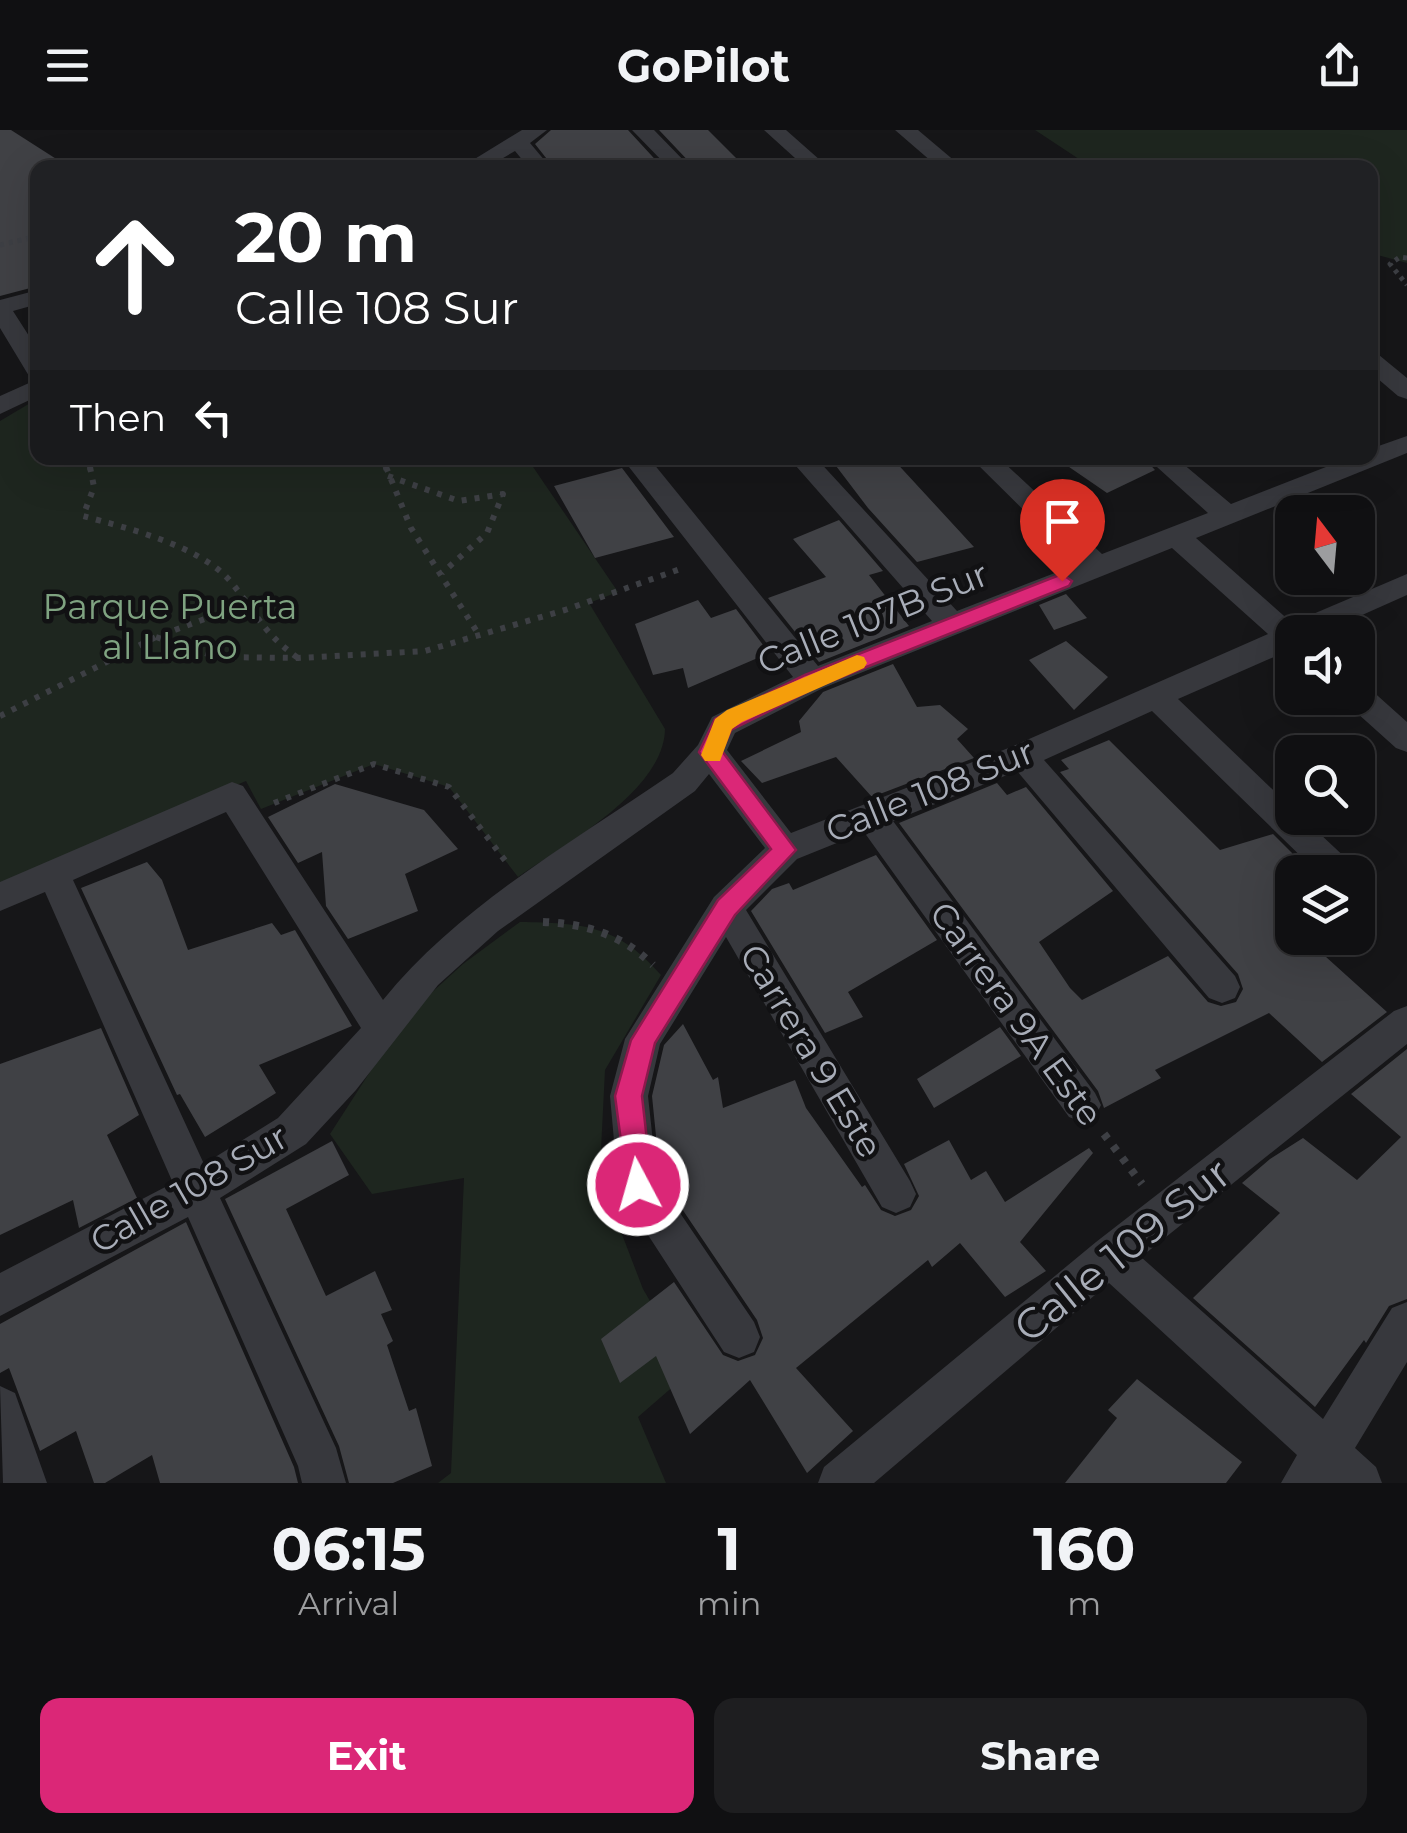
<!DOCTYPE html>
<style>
:root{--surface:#101012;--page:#1e1e20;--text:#f1f3f6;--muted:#9c9d9f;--line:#303032;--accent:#db2777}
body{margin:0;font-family:Montserrat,sans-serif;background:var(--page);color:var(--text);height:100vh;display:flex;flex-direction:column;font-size:38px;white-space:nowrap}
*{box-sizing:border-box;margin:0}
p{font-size:32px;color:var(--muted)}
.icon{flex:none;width:55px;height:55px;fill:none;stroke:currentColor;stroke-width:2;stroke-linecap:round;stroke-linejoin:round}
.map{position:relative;height:1353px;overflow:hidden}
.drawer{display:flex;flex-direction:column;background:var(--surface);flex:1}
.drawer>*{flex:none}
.top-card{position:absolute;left:30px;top:30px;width:1348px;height:305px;border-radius:20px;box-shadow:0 10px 40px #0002,0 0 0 2px var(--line);background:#202124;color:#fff;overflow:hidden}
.needle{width:65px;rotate:344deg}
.fabs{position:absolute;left:1275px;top:365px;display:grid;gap:20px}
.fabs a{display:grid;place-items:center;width:100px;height:100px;border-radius:20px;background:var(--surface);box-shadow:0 10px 40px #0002,0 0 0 2px var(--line);font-size:50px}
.pin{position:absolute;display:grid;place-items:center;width:85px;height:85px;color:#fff;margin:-102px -42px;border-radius:50% 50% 50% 0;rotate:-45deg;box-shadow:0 0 10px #0007}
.pin .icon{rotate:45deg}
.me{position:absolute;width:110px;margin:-55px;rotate:354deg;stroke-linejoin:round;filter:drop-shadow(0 0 8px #0008)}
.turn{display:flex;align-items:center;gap:35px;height:210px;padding:0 40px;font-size:45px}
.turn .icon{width:130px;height:130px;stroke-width:2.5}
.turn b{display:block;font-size:70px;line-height:85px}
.then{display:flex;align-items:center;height:95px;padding:0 40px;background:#0003;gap:20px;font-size:38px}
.eta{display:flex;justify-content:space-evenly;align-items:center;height:170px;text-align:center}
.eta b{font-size:60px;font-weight:700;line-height:70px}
.button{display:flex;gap:20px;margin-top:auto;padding:20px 40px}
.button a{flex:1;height:115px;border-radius:20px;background:var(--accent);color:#fff;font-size:40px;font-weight:700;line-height:115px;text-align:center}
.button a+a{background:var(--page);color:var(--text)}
header{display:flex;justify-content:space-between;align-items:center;height:130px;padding:0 40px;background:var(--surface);font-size:45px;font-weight:700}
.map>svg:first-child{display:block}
</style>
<header><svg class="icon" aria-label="menu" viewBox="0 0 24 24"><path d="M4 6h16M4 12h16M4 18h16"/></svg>GoPilot<svg class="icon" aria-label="share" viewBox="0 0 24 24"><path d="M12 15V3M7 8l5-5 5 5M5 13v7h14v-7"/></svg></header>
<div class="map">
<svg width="1407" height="1353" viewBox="0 0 1407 1353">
<rect width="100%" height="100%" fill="#161618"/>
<path fill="#1e261f" d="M1035,0H1407V133L1370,123V38L1091,37Z
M37,269L38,328H527L618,462L589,473L665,599C664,661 565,714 518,747L449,657L374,634L261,679L246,651L0,754V291Z
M520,792C583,793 618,795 661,845L605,940L601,1020L618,1094L643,1159L691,1241L638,1287L666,1353H438L451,1343L464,1048L372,1064L330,1004L406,886L463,834Z"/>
<path fill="#404145" d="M0,0H11L61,32L38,37V156L0,166Z
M551,0H628L663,38H554L535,14Z
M659,0H708L746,38H695Z
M830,328H892L974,417L917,432L868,378Z
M1056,328H1144L1155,340L1107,363Z
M622,338L674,407L595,428L554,356Z
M839,390L883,441L869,445L909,496L819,532L768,468L826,447L793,409Z
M1066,464L1087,488L1054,500L1039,475Z
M698,470L711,488L736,479L769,523L688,558L683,538L653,545L635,494Z
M1066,511L1108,547L1074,580L1029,530Z
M893,534L917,577L940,575L968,599L957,609L974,628L872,667L836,627L762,653L741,631L801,602L799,591L823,562Z
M1109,610L1220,720L1273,704L1292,723V808H1305L1387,882L1322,932L1269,883L1155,940L1161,948L1104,978L1098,961L899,693L997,653L1007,665L1026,657L1113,761L1039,812L1070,858L1082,870L1168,826L1208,872L1221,876L1236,872L1243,859L1238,844L1060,642L1069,639L1061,630Z
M335,654L424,680L458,719L405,744L418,781L348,809L326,776L322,722L298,733L268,687Z
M876,725L937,810L848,862L863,887L825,903L751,781L772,759L789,753L793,760Z
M147,732L162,750L188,820L272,793L281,805L295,800L352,896L259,935L276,963L205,1007L180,964L177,965L81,758Z
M683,894L713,950L718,947L723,978L795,950L806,978L862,1057L865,1055L881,1080L895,1086L911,1080L919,1066L904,1034L949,1010L971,1050L986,1041L1005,1072L1089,1018L1093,1023L1020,1112L1046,1141L1005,1167L960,1113L932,1137L928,1130L796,1238L853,1301L807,1343L750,1250L690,1304L656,1226L620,1253L601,1209L674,1152L723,1225L738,1231L755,1225L763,1208L757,1190L676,1070L659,1036L652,966L664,915Z
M1000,897L1021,926L934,978L917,949Z
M101,898L139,985L107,1005L137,1068L79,1098L73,1070L0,1105V934Z
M1407,919V1169L1389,1176L1366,1213L1364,1210L1315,1277L1193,1168L1280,1083L1242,1053L1270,1029L1303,1008L1357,1050L1401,1007L1351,964Z
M332,1011L349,1045L286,1079L326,1166L375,1141L392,1180L381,1184L393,1211L387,1215L409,1281L416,1278L432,1336L393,1353H349L339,1316L225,1069Z
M186,1092L294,1337L298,1353H160L152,1325L105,1353H94L76,1301L40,1321L9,1238L0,1243V1194Z
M1137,1249L1242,1332L1226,1353H1065L1117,1288L1108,1280Z"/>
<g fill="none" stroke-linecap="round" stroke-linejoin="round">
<path stroke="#3d3f44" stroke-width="5" stroke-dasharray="4 5" stroke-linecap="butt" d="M0,115L38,106
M1407,128L1400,127L1390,134L1407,155
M88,328L90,340
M383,328L386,340"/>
<path stroke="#3d3f44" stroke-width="6" stroke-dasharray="5 8" stroke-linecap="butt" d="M90,337L94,357L83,386C127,398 201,416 231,452C258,485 261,501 298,528
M386,337L411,398L479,505
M388,346L459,371L503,364L487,403L442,443
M156,507L217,527L298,528L425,521L565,480L683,438
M0,586L156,507L245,474
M274,673L374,634L449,657L507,733"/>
<path stroke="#3d3f44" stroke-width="8" stroke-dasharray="6 9" stroke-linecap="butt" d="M543,792C586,794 621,804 653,835
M1104,1004L1142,1054"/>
<path fill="#37383d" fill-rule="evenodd" d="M522,0H547L530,13L551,38H529L515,21L486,38H460Z
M632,0H654L691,38H669Z
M764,0H786L829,38H806Z
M895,0H918L963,38H939Z
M38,160V174L13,181L38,220V248L29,246L0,198V170Z
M1370,223L1379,225L1407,248V269L1398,266L1370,242Z
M38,249V266L0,284V266Z
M1407,306V323L1196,408L1292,493L1407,444V465L1324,502H1292V519L1178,569L1292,678V688H1303L1350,732L1355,742H1317L1152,581L1044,630L1235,846L1240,857L1235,868L1222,873L1209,868L1017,641L893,691L1095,963L1101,975L1095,987L1082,992L1069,987L864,702L797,729L746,780L910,1051L916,1064L910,1077L896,1083L882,1077L726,807L660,914L648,966L657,1049L754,1192L760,1207L754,1222L739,1228L724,1222L624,1068L618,1055L610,966L625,909L714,767L765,718L709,644L695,661L498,801L438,855L356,960L306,1014L220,1068L336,1318L346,1353H302L298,1336L188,1087L0,1186V1143L173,1053L45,762L0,781V752L232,652L243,656L383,870C460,775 573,712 673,643L698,615L712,587L793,547L622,328H649L818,536L932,491L789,328H816L957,481L1078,434L971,328H999L1102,424L1208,383L1147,328H1176L1231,374L1349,328H1370V319ZM1172,418L1268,504L1011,617L791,703L727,620L735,603L823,558ZM226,682L361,898L278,988L204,1034L73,750Z
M1358,555L1369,558L1407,592V622L1396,618L1347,574L1344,568H1358Z
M1358,747L1370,751L1377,764L1372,774L1360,778Z
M1407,876V914L1141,1127L1323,1289L1392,1178L1407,1172V1232L1355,1318L1376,1337L1382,1353H1281L1297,1325L1109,1153L874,1353H818L824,1337L1096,1112L1394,881Z
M0,1256L15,1263L47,1353H3Z"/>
</g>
<path fill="#db2777" stroke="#8e194d" stroke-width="2.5" d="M1062,444L1072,451L1069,456L819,556L731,600L722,621L796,720L735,785L655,913L642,966L652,1055L648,1064L638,1068L628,1064L615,966L631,910L718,770L771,719L699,622L715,589L805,545Z"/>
<path fill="#f59e0b" d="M857,525L864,527L867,533L864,538L742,592L732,599L720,631H705L701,625L715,589L727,580Z"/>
<g text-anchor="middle" stroke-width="9" stroke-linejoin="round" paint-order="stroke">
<g font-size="35" fill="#7fa381" stroke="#111113">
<text x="170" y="489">Parque Puerta<tspan x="170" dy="40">al Llano</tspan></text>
</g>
<g font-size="35" fill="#a8adb8" stroke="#111113">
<text transform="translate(873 488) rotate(-22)" y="12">Calle 107B Sur</text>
<text transform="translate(930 661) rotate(-22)" y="12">Calle 108 Sur</text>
<text transform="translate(1016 884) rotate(54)" y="12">Carrera 9A Este</text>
<text transform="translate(811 921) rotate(59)" y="12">Carrera 9 Este</text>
<text transform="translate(189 1059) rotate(-30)" y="12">Calle 108 Sur</text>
</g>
<g font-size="42" fill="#a8adb8" stroke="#111113">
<text transform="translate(1122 1120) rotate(-39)" y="15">Calle 109 Sur</text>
</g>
</g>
</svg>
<div class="fabs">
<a><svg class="needle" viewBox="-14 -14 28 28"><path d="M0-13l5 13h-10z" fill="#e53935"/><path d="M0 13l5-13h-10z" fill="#9c9d9f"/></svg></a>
<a><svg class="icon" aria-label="sound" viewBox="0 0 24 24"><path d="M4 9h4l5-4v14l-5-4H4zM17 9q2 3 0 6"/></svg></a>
<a><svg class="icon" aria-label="search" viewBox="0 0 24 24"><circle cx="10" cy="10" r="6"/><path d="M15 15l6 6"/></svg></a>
<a><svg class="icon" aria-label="layers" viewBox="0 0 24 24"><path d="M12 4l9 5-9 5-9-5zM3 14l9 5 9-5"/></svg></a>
</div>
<div class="pin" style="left:1062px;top:451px;background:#d93025"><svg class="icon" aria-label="arrive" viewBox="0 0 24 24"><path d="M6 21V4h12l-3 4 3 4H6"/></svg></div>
<svg class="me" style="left:638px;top:1055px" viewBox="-20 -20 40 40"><circle r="17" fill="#db2777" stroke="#fff" stroke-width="3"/><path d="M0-11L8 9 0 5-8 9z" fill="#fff"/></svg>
<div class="top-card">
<div class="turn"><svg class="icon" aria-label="ahead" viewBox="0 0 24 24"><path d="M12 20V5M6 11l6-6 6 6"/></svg><div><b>20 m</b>Calle 108 Sur</div></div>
<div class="then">Then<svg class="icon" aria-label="left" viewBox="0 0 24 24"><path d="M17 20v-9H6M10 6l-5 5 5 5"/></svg></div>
</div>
</div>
<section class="drawer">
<div class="eta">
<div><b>06:15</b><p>Arrival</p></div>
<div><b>1</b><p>min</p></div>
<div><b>160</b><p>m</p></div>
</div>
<div class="button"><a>Exit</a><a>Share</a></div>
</section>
